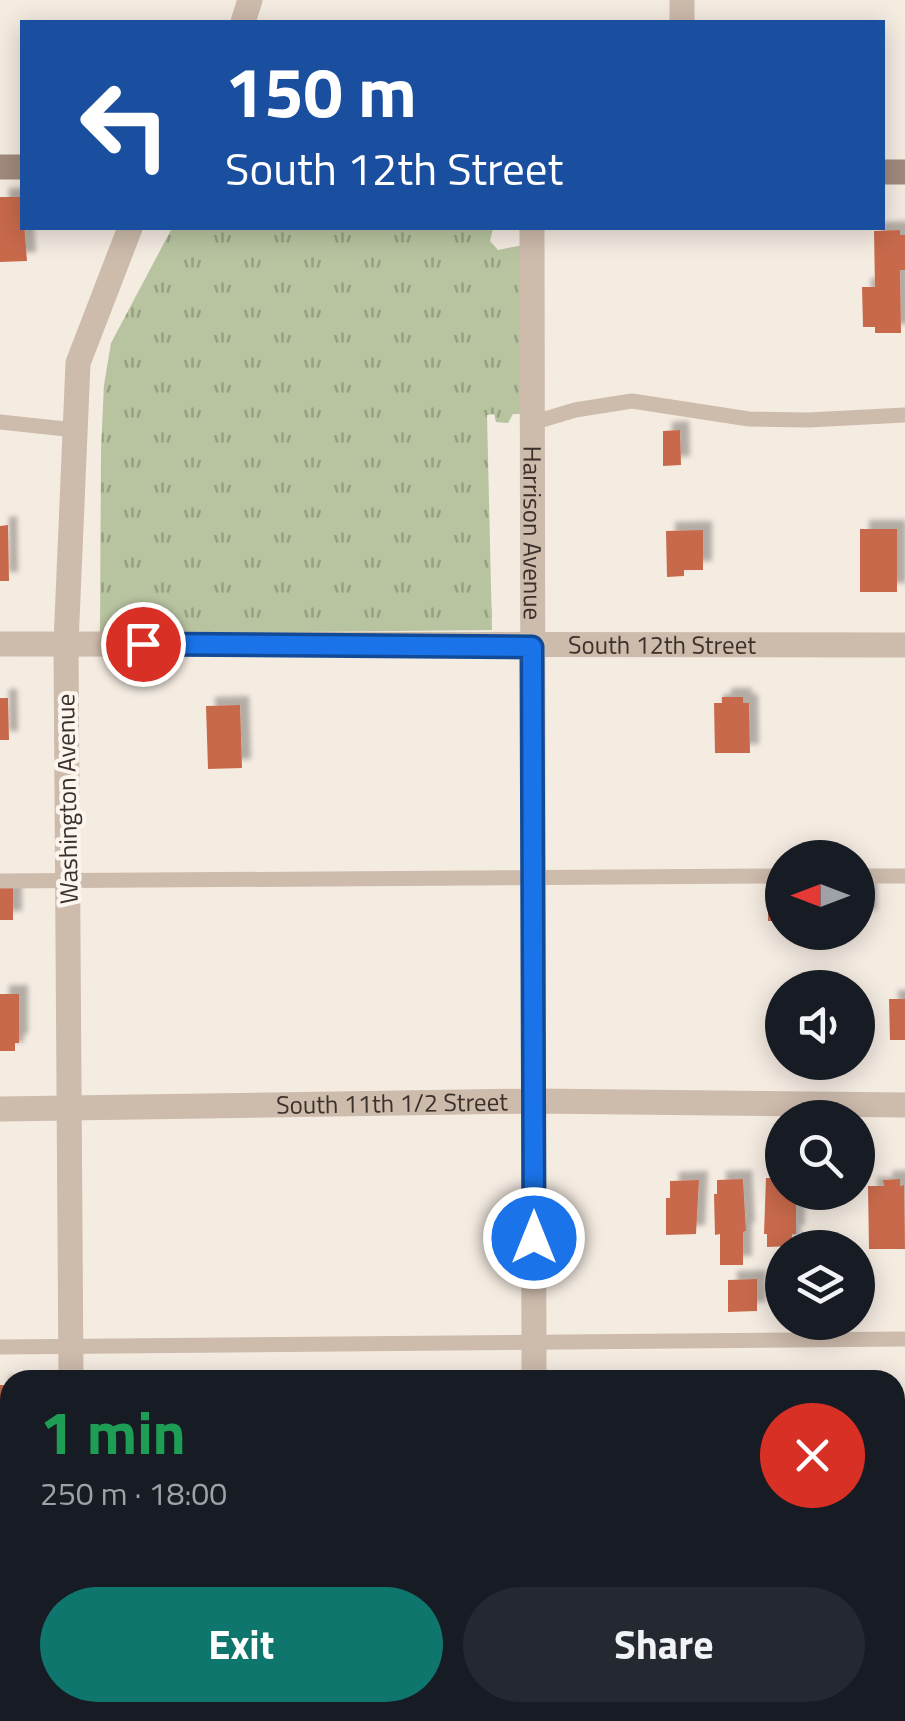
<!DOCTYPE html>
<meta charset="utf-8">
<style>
:root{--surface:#171b24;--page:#242831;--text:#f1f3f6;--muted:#9ea1a6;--accent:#0f766e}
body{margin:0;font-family:"Titillium Web",sans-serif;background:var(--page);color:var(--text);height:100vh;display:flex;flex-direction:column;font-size:38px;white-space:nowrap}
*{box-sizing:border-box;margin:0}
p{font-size:32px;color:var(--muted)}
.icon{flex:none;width:55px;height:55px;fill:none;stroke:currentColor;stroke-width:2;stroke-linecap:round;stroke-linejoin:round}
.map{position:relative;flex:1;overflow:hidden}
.panel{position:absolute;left:0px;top:1370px;width:905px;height:352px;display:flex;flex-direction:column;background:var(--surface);border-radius:30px 30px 0 0;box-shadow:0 5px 25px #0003}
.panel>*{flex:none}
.banner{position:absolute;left:20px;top:20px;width:865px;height:210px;border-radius:0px;box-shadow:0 5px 25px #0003;background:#1a4fa0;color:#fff;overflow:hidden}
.needle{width:65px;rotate:270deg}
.buttons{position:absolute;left:765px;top:840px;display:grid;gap:20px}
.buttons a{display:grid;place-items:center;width:110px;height:110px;border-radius:50%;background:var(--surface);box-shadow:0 5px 25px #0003;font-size:50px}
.pin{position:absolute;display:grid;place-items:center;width:85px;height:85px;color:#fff;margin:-42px;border:5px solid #fff;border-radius:50%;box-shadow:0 2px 10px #0007}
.me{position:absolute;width:110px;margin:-55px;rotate:0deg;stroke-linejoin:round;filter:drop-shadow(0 0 8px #0008)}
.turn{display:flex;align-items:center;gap:35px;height:210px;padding:0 40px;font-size:45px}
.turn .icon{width:130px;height:130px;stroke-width:2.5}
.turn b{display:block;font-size:70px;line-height:85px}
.round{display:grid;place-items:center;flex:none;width:105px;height:105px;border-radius:52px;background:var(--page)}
.head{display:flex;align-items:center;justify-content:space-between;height:170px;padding:0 40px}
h1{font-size:60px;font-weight:700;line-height:75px;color:#1e9e55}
.action{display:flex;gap:20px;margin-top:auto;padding:20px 40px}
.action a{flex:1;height:115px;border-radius:60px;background:var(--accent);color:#fff;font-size:40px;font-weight:700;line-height:115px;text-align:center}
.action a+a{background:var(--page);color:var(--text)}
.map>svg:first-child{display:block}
</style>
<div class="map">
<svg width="905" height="1721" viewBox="0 0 905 1721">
<defs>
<pattern id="grass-tufts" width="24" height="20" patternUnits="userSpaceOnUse" patternTransform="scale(2.5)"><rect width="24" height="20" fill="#b8c4a0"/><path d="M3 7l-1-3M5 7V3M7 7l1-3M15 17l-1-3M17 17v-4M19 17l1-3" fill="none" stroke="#97a083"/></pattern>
<filter id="shadow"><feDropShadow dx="9" dy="-9" stdDeviation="2.5" flood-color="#0004"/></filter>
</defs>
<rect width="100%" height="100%" fill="#f4ebe1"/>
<path fill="url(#grass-tufts)" d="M172,228H493L490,241L498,250L523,245L525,414H513L508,423L496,422L494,414L487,415L492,630L100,634L101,449L104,385L111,343Z"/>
<path fill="#c8694b" filter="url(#shadow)" d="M0,197H22L27,261L0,262Z
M900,230V235H905V270H900L901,333H875V327H863L862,287H875L874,231Z
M680,430L681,465L663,466V431Z
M8,525L9,581H0V526Z
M860,529H897V592H860Z
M703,530V570H684V576L667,577L666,531Z
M722,697H743V703H749L750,753H715L714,703H722Z
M0,698H8L9,740H0Z
M240,705L242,768L208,769L206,706Z
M0,888H13V920H0Z
M768,889H782V921H768Z
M858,890H868V919H858Z
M0,994H19V1043H15V1051H0Z
M889,999H905V1040H890Z
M766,1178H782V1192L796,1196V1234H792V1246L767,1247V1234H764Z
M743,1179L746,1231L743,1232V1265H720V1234L715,1235L714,1194H717V1180Z
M900,1179V1186L904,1185L905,1249H869L868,1186H884L883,1180Z
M699,1180L696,1234L666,1235V1198H670V1181Z
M757,1279V1311L728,1312V1280Z
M0,1385H10V1428H0Z
M0,1443H10V1504H0Z"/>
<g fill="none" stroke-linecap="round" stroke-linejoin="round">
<path stroke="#cdbbac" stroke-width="15" d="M0,422L75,430
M532,423L575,410L632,401L749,419L808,420L905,415
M858,876H905
M0,881L782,876
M0,1347L905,1339"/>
<g stroke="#cdbbac" stroke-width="25">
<path d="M243,22L250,0"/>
<path d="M682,22V0"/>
<path id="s1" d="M532,228L534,1380"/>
<path id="s2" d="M0,644L905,645"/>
<path id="s3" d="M0,1109L534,1101L905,1105"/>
<path d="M71,1380L66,643L78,363L130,228"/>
<path d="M895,1566H905"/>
<path d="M0,1575H10"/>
<path d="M71,1712V1721"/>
<path d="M535,1712L536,1721"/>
</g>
<path stroke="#a18a7d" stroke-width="25" d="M0,167H22
M882,172H905"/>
</g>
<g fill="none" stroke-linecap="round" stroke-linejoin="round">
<defs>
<path id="route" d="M143,644L532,647L534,1238"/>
</defs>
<use href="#route" stroke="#114b97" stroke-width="25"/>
<use href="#route" stroke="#1a73e8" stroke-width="18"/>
</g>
<g text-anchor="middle" stroke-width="8" stroke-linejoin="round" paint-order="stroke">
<g font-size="25" fill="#3b302b" stroke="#fbf5ee">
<text dy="9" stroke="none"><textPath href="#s1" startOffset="305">Harrison Avenue</textPath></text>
<text dy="9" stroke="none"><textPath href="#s2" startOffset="662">South 12th Street</textPath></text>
<text transform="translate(67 799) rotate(-91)" y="9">Washington Avenue</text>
<text dy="9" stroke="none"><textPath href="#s3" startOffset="392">South 11th 1/2 Street</textPath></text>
</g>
</g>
</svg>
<div class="buttons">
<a><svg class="needle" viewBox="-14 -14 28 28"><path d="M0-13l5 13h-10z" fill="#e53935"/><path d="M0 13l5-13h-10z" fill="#9ea1a6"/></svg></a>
<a><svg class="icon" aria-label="sound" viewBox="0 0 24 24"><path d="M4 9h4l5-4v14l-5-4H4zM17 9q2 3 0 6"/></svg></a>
<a><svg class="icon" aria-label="search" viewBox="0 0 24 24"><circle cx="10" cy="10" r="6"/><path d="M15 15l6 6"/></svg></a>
<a><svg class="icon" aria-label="layers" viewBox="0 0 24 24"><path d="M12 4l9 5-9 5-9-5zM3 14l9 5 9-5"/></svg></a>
</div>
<div class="pin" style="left:143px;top:644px;background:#d93025"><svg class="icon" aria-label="arrive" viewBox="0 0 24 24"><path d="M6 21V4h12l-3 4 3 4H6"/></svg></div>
<svg class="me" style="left:534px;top:1238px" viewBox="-20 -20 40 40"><circle r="17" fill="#1a73e8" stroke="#fff" stroke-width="3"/><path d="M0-11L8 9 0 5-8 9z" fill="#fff"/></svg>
<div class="banner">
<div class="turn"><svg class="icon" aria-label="left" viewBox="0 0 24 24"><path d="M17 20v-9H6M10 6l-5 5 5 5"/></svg><div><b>150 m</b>South 12th Street</div></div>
</div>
<section class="panel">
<div class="head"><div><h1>1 min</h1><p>250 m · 18:00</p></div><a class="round" style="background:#d93025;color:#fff"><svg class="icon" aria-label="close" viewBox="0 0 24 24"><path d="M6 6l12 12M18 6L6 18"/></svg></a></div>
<div class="action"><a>Exit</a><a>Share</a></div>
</section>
</div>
